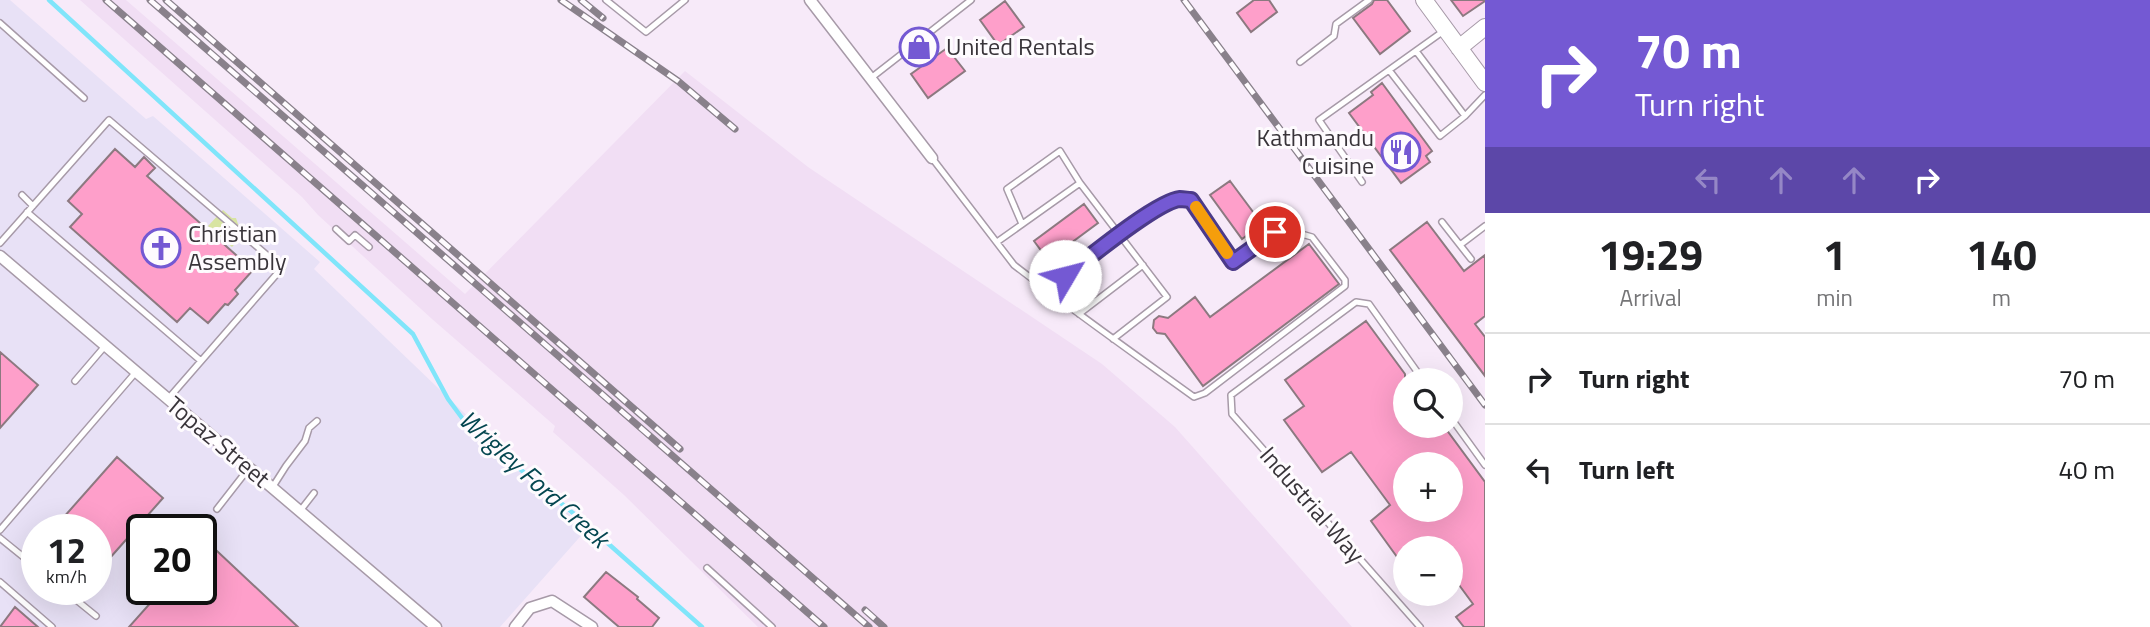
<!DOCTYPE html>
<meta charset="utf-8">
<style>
:root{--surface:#fff;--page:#f2f2f2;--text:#202124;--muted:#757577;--line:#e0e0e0}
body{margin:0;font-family:"Titillium Web",sans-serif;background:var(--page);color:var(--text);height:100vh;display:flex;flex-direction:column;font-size:26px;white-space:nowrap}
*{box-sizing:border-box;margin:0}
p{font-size:23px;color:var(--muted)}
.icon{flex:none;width:38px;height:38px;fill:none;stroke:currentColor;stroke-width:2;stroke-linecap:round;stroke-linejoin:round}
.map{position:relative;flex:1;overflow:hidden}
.sheet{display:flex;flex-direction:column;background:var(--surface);width:665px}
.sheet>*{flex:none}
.banner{background:#7459d3;color:#fff;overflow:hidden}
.fabs{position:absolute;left:1393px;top:368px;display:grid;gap:14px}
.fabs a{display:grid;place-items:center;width:70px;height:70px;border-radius:50%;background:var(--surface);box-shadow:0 7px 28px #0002;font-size:35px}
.speed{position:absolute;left:21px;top:514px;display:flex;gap:14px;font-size:35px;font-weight:700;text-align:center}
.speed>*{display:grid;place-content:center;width:91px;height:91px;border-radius:50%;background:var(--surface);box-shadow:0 7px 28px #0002;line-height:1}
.speed small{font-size:18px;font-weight:400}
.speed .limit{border:4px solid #111;border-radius:10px;background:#fff;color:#111}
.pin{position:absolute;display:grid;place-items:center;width:60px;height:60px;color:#fff;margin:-30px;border:4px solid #fff;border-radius:50%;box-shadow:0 2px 7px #0007}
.me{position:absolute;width:77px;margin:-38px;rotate:53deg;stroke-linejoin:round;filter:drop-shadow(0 0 5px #0008)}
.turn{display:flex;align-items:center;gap:24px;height:147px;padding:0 35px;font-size:32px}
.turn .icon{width:91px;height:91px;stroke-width:2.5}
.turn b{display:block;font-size:49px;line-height:60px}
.lanes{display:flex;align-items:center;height:66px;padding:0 35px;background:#0003;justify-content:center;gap:35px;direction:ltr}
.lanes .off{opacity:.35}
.eta{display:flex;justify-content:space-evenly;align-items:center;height:119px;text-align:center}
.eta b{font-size:42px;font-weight:700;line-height:49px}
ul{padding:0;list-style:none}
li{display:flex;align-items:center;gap:21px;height:91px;padding:0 35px;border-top:2px solid var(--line)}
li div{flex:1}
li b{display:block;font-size:26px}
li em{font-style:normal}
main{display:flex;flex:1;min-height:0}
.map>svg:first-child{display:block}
</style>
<main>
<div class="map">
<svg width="1485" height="627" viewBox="0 0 1485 627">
<rect width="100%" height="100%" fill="#f7eaf9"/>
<path fill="#e8e1f6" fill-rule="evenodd" d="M0,0H10L146,119L153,116L320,262L314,269L586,530L500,627H0ZM37,530H96V590H37ZM142,530H201V590H142Z"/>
<path fill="#f1def4" d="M80,0H126L465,294L685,71L808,167L1102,364L1175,427L1352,627H758L624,495L553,432L555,426L432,319L318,215L302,197Z"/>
<path fill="#d8e4a2" d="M223,210L232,218H236L238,224L246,231L232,247L208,226Z"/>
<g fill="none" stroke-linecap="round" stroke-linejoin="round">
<path stroke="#80e5fa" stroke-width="4.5" d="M49,0L413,334L448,399L468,426L585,523L702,627"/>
</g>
<path fill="#fe9fca" stroke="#8c7980" stroke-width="2" fill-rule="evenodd" d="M1254,0H1269L1277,12L1251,32L1237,13Z
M1374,0H1387L1410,31L1380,54L1353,18L1372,4Z
M1451,0H1485V1L1463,16Z
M1005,1L1024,27L998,45L980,20Z
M947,48L965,71L928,98L911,74Z
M1382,83L1432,151L1426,156L1430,162L1401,183L1349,113L1373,95L1371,92Z
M115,149L135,167L144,157L155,168L147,176L253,270L235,290L238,294L228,305L225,304L208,323L190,308L177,322L70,227L82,214L68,201Z
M1230,181L1262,224L1242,239L1210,195Z
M1084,204L1098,223L1048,260L1034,241Z
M1427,222L1464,271L1485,255V316L1475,324L1485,337V376L1390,250Z
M1309,244L1339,284L1203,386L1165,334L1157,333L1153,328L1154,320L1159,316L1168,318L1195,297L1210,317Z
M1366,321L1405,374V425H1443L1485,482V627H1464L1456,617L1473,604L1451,574V548H1405V568L1371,521L1390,505L1351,452L1322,472L1284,420L1304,406L1285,380ZM1405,464H1451V509H1405Z
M0,352L38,385L0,428Z
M117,457L163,498L109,559L96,548V530H77L63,518Z
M201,536L298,627H129L162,590H201Z
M606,572L638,597L637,599L659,618L652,627H619L584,597Z
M15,607L38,627H0Z"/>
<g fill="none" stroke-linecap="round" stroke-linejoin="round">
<defs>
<path id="service" d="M606,0L646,32L685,0
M0,23L84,98
M1445,30L1389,70L1440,136L1465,116L1485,95
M1416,51L1465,116
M1300,62L1334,36L1336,24L1369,0
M871,78L971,0
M932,158L1014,265C1072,310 1133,353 1194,397L1205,393L1345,286V280L1312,237L1291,231L1275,232L1232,262L1191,200L1179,199L1160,208L1130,227L1046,290
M1362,182L1319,120L1389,70
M22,195L33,206
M27,212L201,361
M1442,222L1460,245
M1022,224L1007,189L1060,151L1080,183
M336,229L349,241L355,235L369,247
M997,242L1080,183L1167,297L1113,339
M0,243L109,120L282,268L168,399
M1471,259L1460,245L1485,226
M1079,314L1143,265
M75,381L105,346
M1451,418L1485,465
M272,488L286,466L305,441L309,428L317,421
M217,509L249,468
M300,511L314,493
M0,530L136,372
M0,538L37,568
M707,568L772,627
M0,582L52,627
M64,590L96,616
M1420,627L1232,414L1231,395L1356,302L1369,304L1423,380"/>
<path id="minor" d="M810,0L932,158
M0,256L436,627
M515,627L530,608L552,601L592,627"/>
<path id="secondary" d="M1424,0L1485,83
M1459,48L1485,27"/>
</defs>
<use href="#service" stroke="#a79aa8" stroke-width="8"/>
<use href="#minor" stroke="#a79aa8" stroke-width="13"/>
<use href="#secondary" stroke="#a79aa8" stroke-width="18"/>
<use href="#service" stroke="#fff" stroke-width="5"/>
<use href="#minor" stroke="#fff" stroke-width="10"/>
<use href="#secondary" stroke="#fff" stroke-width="16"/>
<defs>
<path id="rail" d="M106,0L824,627
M150,0L869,627
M166,0L680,449
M561,0L678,81L735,129
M581,0L603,18
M1184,0L1485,405
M865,610L884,627"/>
</defs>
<use href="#rail" stroke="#89818b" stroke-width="7"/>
<use href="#rail" stroke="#fefbfe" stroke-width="4.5" stroke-dasharray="13" stroke-linecap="butt"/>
</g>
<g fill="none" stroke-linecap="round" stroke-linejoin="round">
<defs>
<path id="route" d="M1065,276C1086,260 1157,201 1180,199C1184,199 1188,200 1191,200L1233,262L1275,232"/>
</defs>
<use href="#route" stroke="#4b3a89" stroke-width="18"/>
<use href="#route" stroke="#7459d3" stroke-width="12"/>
<path stroke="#f59e0b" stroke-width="12" d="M1196,207L1227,253"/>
</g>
<defs>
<symbol id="shop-ring" viewBox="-11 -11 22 22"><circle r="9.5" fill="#fefbfe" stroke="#7459d3" stroke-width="1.5"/><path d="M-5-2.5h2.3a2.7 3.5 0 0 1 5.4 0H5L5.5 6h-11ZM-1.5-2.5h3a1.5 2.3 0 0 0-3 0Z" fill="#7459d3"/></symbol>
<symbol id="restaurant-ring" viewBox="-11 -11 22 22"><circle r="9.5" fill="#fefbfe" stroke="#7459d3" stroke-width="1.5"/><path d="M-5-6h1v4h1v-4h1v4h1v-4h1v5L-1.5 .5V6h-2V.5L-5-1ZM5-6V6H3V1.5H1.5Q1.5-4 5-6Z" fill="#7459d3"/></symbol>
<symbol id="church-ring" viewBox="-11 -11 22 22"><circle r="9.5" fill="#fefbfe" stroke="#7459d3" stroke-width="1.5"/><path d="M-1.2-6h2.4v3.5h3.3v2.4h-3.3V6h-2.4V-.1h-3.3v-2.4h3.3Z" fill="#7459d3"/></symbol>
</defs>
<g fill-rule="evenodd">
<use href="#shop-ring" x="897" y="25" width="44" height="44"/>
<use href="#restaurant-ring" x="1379" y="130" width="44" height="44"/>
<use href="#church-ring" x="139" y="226" width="44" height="44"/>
</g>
<g text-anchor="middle" stroke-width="6" stroke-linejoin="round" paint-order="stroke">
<g font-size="24" fill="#39343a" stroke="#fefbfe" text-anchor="start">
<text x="946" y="55">United Rentals</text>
<text x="1374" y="146" text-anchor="end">Kathmandu<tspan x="1374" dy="28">Cuisine</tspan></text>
<text x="188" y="242">Christian<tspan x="188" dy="28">Assembly</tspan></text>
</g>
<g font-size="24" fill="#39343a" stroke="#fefbfe">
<text transform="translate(218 442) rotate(40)" y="8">Topaz Street</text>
<text transform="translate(1312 505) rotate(49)" y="8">Industrial Way</text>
</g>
<g font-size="26" font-style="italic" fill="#044650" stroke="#fefbfe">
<text transform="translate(534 479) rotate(42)" y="9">Wrigley Ford Creek</text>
</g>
</g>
</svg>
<div class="fabs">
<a><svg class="icon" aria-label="search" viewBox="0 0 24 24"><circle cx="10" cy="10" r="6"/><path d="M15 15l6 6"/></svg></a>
<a>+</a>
<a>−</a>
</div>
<div class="speed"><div>12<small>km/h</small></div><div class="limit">20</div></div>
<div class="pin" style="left:1275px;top:232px;background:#d93025"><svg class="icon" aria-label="arrive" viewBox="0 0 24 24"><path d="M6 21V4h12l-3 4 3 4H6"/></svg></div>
<svg class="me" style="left:1065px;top:276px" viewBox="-20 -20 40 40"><circle r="19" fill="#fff"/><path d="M0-13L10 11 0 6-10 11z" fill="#7459d3"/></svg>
</div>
<section class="sheet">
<div class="banner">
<div class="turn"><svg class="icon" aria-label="right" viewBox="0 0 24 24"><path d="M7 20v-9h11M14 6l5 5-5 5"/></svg><div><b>70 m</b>Turn right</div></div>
<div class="lanes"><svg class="icon off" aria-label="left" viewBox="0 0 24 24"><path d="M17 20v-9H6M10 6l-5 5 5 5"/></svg><svg class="icon off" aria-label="ahead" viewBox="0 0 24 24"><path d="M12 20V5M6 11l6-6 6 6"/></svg><svg class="icon off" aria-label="ahead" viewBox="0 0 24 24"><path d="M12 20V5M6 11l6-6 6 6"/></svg><svg class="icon" aria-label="right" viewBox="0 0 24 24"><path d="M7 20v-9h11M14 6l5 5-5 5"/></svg></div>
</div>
<div class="eta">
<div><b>19:29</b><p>Arrival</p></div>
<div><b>1</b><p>min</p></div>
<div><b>140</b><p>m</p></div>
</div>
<ul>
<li><svg class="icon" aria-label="right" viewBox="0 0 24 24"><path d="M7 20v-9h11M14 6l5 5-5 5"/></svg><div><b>Turn right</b></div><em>70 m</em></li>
<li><svg class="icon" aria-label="left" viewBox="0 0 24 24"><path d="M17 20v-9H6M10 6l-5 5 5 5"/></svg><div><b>Turn left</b></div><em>40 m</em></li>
</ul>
</section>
</main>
